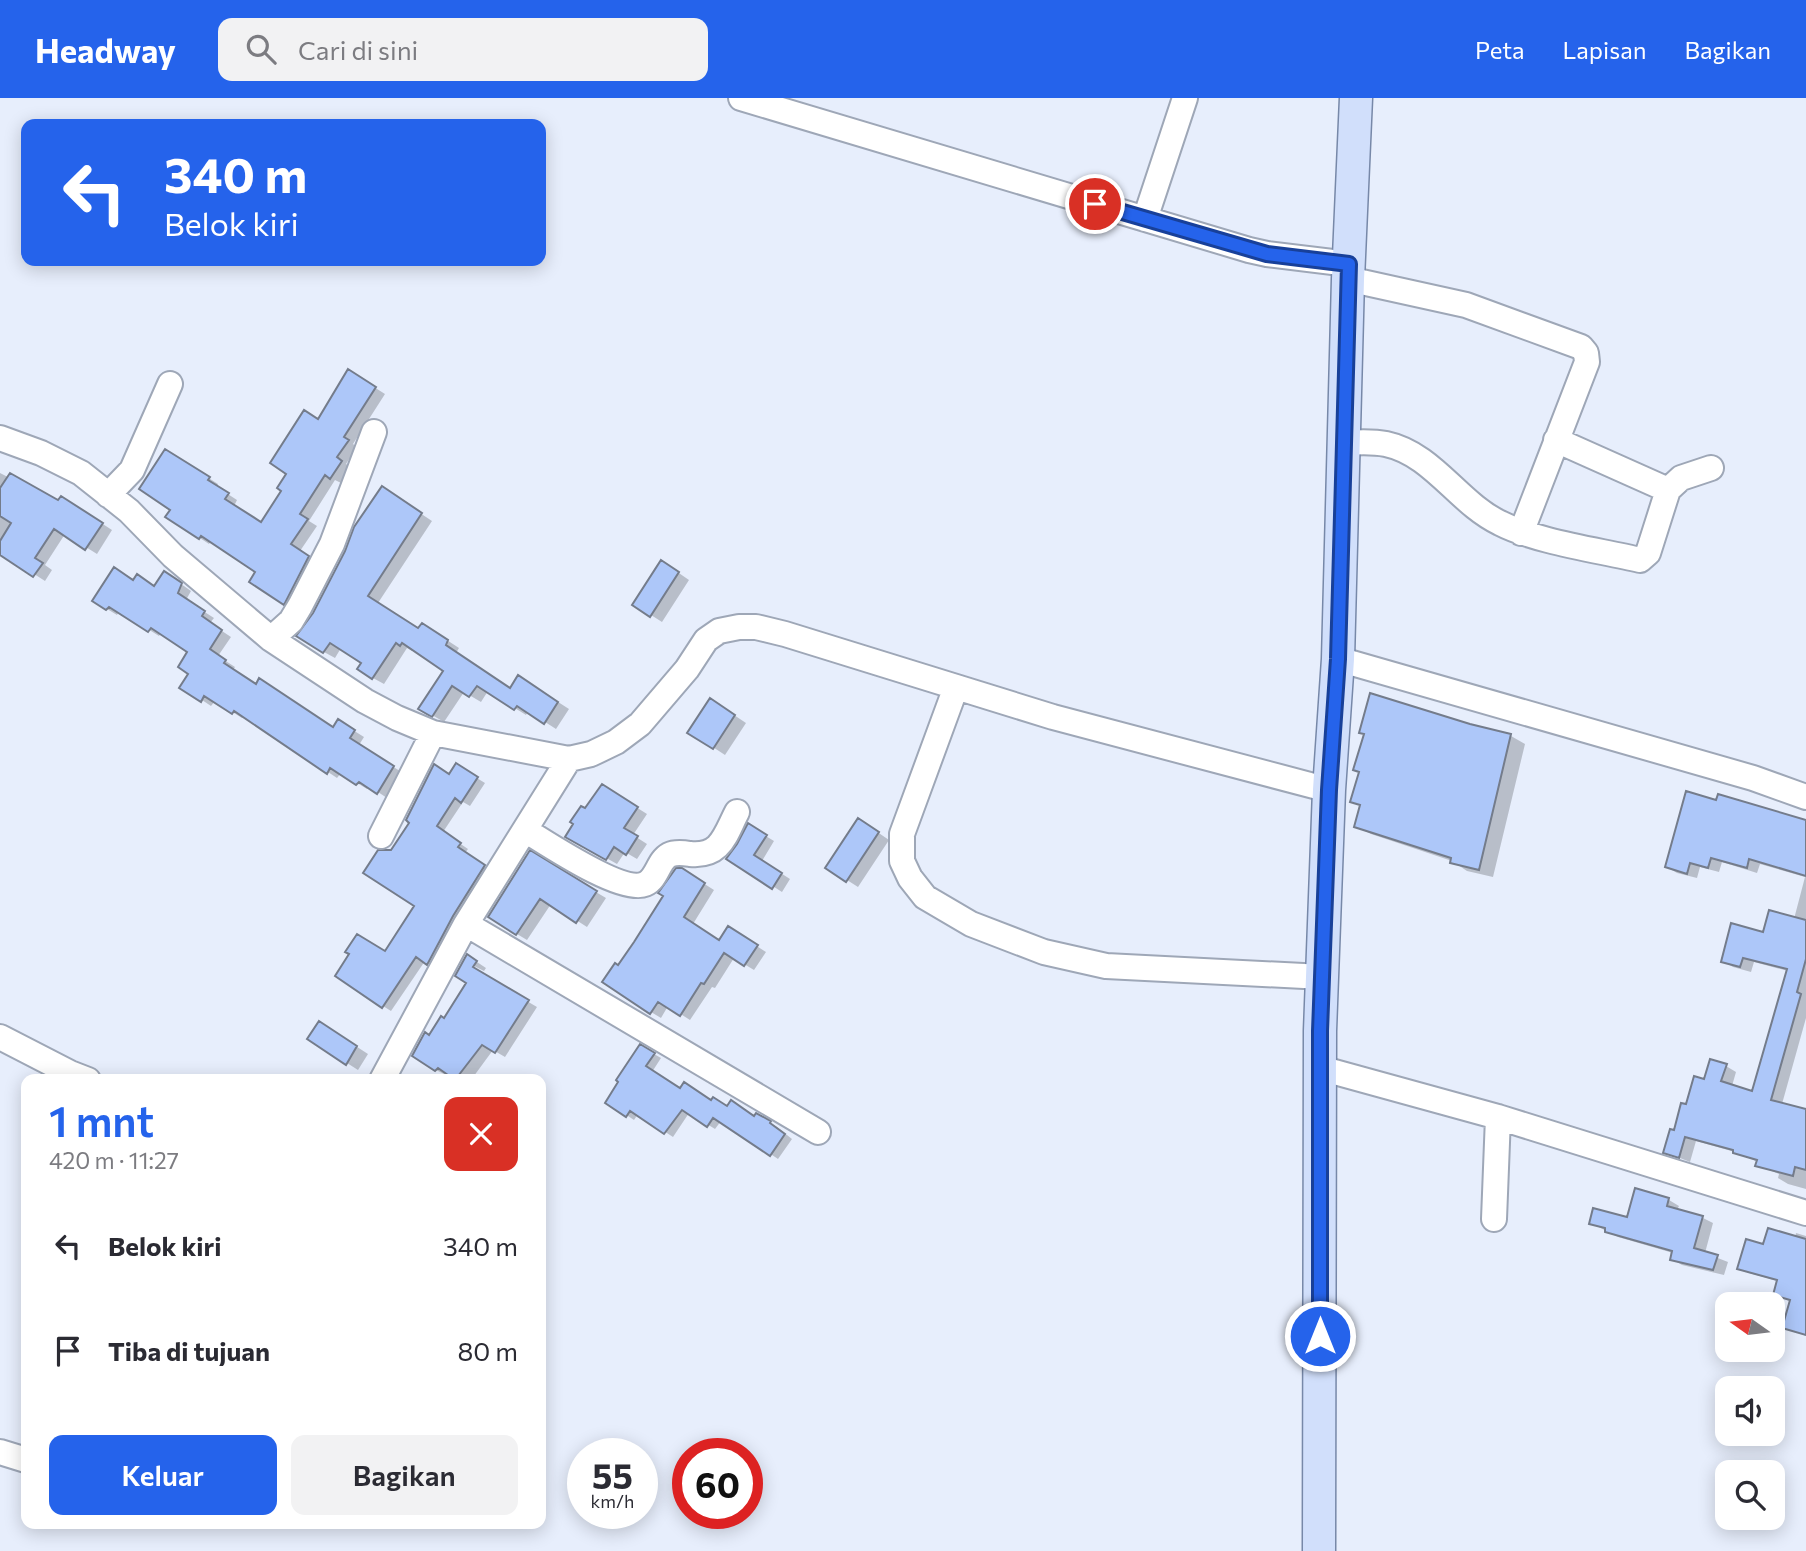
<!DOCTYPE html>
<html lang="id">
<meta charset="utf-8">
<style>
:root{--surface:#fff;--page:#f2f2f3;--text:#2b2b33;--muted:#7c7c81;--accent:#2563eb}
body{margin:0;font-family:Commissioner,sans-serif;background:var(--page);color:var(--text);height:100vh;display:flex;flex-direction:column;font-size:26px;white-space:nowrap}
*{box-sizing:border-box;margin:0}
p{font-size:23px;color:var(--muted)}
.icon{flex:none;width:38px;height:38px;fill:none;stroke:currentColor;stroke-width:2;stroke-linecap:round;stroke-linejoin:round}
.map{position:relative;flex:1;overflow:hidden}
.side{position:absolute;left:21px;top:976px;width:525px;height:455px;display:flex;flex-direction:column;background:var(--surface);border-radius:14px;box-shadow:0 4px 18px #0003}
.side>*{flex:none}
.top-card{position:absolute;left:21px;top:21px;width:525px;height:147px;border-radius:14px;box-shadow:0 4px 18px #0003;background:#2563eb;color:#fff;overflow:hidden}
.needle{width:46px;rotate:284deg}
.fabs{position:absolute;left:1715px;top:1194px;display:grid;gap:14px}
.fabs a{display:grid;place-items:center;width:70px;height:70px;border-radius:14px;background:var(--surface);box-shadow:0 4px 18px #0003;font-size:35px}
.speed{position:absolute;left:567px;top:1340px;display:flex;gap:14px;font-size:35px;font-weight:700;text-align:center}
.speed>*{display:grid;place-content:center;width:91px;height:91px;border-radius:50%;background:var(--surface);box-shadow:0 4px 18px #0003;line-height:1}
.speed small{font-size:18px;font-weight:400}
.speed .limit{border:10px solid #d22;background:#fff;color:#111}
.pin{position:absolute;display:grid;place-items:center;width:60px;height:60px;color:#fff;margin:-30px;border:4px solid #fff;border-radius:50%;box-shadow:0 2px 7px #0007}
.me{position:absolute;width:77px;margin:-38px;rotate:0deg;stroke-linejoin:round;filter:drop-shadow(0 0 5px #0008)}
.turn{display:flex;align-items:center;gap:24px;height:147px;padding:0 28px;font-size:32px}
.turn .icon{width:91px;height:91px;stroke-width:2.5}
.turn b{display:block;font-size:49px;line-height:60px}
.round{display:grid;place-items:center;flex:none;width:74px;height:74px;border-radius:14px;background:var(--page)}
.headline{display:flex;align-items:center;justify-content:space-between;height:119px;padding:0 28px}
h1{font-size:42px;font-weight:600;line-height:52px;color:var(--accent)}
.primary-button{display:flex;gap:14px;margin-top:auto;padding:14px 28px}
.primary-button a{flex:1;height:80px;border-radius:14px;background:var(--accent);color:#fff;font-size:28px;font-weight:600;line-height:80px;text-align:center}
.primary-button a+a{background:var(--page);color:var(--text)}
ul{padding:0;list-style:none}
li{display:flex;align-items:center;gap:21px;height:105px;padding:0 28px}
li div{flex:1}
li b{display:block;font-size:26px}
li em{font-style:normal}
header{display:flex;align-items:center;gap:42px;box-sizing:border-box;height:98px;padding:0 35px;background:var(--accent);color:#fff}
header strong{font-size:33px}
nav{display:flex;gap:38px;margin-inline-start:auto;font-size:24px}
.search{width:490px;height:63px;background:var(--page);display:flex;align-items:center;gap:18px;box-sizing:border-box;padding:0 24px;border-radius:14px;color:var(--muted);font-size:26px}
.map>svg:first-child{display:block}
</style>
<header>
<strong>Headway</strong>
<div class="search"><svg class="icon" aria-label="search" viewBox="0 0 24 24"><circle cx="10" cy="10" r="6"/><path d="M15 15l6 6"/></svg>Cari di sini</div>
<nav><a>Peta</a><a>Lapisan</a><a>Bagikan</a></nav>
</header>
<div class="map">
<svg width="1806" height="1453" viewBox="0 0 1806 1453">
<rect width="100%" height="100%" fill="#e7eefc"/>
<path fill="#0003" d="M358,279L385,296L353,346L357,349L346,366L351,370L341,385L335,382L309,423L317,428L300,453L318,465L294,511L284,505L257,474L211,443L209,446L168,419L172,412L176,359L218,386L217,389L237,402L234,408L262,426L283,393L319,323Z
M0,375L59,405L72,406L112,432L97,456L65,436L45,467L52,472L45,483L0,454Z
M393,397L432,423L378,505L419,532L433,533L459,550L456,555L511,592L530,586L569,611L556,631L528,613L526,617L488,593L481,604L464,594L444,624L420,610L445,572L413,551L412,553L407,550L384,586L373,580L363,565L341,550L335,560L324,554Z
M673,471L689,482L662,524L651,517Z
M174,481L191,493L186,502L214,520L210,525L231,539L218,558L235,569L233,572L333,631L348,629L364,639L359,647L403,675L387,700L369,688L367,691L341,675L337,680L244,618L242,620L215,603L211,608L202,602L191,576L190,554L161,535L159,538L119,513L117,517L94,503L134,484L155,490Z
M722,609L746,625L725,657L690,634Z
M1470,628L1511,638L1525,646L1493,779L1467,773L1452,763L1371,736L1356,728L1362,709L1352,703Z
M457,668L485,685L470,708L463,704L443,734L468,751L465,755L492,773L436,869L425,863L391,913L383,908L386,855L416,808L392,753Z
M612,694L647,716L633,737L647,746L637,761L625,754L617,766L567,738L586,713Z
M1805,721L1806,722V920L1782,1006L1805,1012L1806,1009V1091L1788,1086L1778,1080L1779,1076L1757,1067L1758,1064L1735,1054L1696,1043L1690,1064L1665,1054L1687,1008L1706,983L1726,968L1736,974L1732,988L1754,995L1788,873L1754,864L1751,874L1733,869L1723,863L1794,821L1805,779L1760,766L1757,775L1722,764L1719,774L1700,769L1697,780L1677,775L1667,769L1804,723Z
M749,728L774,743L762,763L790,781L782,794L729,760Z
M870,729L889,742L858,789L847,782Z
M530,755L606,800L587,829L551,806L527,842L517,836Z
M692,778L714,792L693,826L720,844L738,836L766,854L754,872L734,860L715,890L712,889L690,922L668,908L661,920L651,914L619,870Z
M468,858L486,870L484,873L472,867V871L537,909L505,959L493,952L471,982H459L448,975L446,977L436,972L430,939L444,922L468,885Z
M331,932L368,956L358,972L347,965Z
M640,948L661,960L652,974L681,992L755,1020L757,1017L777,1029L792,1041L778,1061L721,1023L715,1031L689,1015L673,1039L638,1016L634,1022L607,1004Z
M1669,1102L1679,1108L1677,1112L1703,1120L1713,1125L1705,1155L1728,1164L1724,1177L1682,1167L1672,1161L1673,1155L1618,1139L1591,1125L1628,1122Z
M1796,1135L1806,1138V1238L1785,1229L1792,1204L1775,1197L1778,1183L1749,1175L1739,1170L1764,1148L1795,1140Z"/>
<path fill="#adc7f9" stroke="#747c8b" stroke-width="2" d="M348,271L376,289L344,339L349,342L337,359L342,363L330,381L325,377L300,416L308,421L291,446L309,458L284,507L249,484L255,474L201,438L199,441L165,419L170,412L139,391L165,351L210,379L208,382L229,395L225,401L261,424L281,393L277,390L286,376L270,365L304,312L318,321Z
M10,375L58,402L61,398L103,425L85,452L54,431L35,460L43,465L33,479L0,457V443L11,425L0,418V390Z
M382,388L422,415L368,498L418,530L422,525L448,542L446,547L510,590L518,577L558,604L544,626L517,608L514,612L477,588L469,599L452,588L432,619L418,611L443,573L402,545L400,548L396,545L372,581L357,571L361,565L330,545L323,555L296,538L313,515L345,453L354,429Z
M661,462L679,474L650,519L632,507Z
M114,469L133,482L137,476L154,488L164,473L182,485L178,495L205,513L202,518L222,532L210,551L226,562L224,565L256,586L259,580L333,629L338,621L355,632L350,640L394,668L377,696L359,684L356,687L330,670L327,676L234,613L232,616L204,598L201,604L179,590L188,576L178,569L187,554L151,530L148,534L109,509L106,512L92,503Z
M1370,595L1470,626L1511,636L1479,772L1450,765L1451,760L1354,729L1360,707L1350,704L1359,674L1353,672L1364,636L1359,635Z
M710,600L735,617L713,651L687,635Z
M456,665L478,679L461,705L455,700L437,728L461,745L458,749L485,767L453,818L427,867L416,859L382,910L335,878L349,856L345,854L357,836L385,853L414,808L363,775L378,752H391L409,725L406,722L434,666L449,676Z
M602,686L638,709L624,730L638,738L626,757L614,749L606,762L565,739L573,726L570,724L581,708L585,710Z
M1686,693L1716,702L1718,696L1806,722V778L1749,761L1747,770L1711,760L1708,770L1690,765L1687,776L1665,769Z
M858,720L879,734L846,784L825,770Z
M748,725L767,737L754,757L782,775L772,791L726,761L737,746Z
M530,752L597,793L576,825L540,801L516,837L488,819Z
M676,770H682L705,785L684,819L719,842L728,828L758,847L744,868L724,855L704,886L701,885L680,918L658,904L650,916L602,884L615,865L618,867L634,844L663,798L658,795Z
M1769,812L1806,822V861L1797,894L1801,896L1771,1002L1806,1011V1072L1795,1069L1793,1078L1755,1068L1757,1062L1733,1055V1052L1685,1039L1679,1060L1663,1055L1670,1031L1674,1032L1681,1005L1686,1006L1694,978L1704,981L1710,961L1727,966L1721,983L1752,993L1787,871L1743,860L1740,869L1721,864L1731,825L1763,834Z
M467,856L477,863L473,869L529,902L495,955L482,947L455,982L438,970L435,973L412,958L425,934L429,937L441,918L444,920L466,885L455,878Z
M319,923L357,948L346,967L307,941Z
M640,946L655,955L646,968L680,990L684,984L711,1002L713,999L727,1008L731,1002L754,1018L756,1015L771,1023L770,1025L785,1036L770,1058L713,1020L707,1029L682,1012L664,1036L630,1013L626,1019L605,1005L618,984L616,982Z
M1635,1090L1669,1100L1667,1108L1703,1118L1694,1150L1718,1157L1713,1172L1670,1162L1672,1153L1605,1134V1130L1589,1126L1593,1110L1627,1119Z
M1768,1130L1806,1141V1237L1782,1230L1790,1202L1773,1197L1777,1182L1737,1171L1746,1141L1763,1146Z"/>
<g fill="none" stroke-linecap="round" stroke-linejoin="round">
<defs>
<path id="minor" d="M741,0L1249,152L1267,156L1349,166
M1145,121L1185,0
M1348,181L1466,207L1581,249L1586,255L1587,264L1521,435
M0,340L41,355L81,375L129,413L173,458L271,541L365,603L397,620L433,635L569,661L591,656L616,644L640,626L687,571L706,542L719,533L739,529H756L785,536L1053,619L1329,692
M1556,342L1668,392
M1343,345C1357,344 1372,343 1386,346C1433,356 1458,405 1500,425C1537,444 1598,452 1640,462L1648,455L1668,392L1681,380L1711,370
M108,397L132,372L170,286
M271,541L291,523L300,508L332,446L374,334
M1338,561L1753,680L1806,699
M956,589L902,736V763L910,780L925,799L971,826L1044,854L1106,868L1323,879
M525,732C548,746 622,796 645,786C657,781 658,763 669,757C675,754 684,755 690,756C721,759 725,737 737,714
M381,738L433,635
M466,826L818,1034
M0,939L70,975L88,982
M1320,970L1498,1019L1806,1115
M382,982L466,826L569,661
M1494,1121L1498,1019
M0,1354L26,1362"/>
<path id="major" d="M1319,1453L1320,933L1329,692L1338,561L1348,181L1356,0"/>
</defs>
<use href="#minor" stroke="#9ea7b7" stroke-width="28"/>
<use href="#major" stroke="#7788a8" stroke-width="35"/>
<use href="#minor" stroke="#fff" stroke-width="24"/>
<use href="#major" stroke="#d1dffb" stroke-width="32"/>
</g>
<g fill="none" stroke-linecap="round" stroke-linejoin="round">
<defs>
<path id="route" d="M1095,106L1267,156L1349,166L1338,561L1329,692L1320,933V1238"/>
</defs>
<use href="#route" stroke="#184099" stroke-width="18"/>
<use href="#route" stroke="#2563eb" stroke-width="12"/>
</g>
</svg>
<div class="fabs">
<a><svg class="needle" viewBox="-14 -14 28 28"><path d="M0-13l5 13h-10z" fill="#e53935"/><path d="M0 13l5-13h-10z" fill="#7c7c81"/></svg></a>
<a><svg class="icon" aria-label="sound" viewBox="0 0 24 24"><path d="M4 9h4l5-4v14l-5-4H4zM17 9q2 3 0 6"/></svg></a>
<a><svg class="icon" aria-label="search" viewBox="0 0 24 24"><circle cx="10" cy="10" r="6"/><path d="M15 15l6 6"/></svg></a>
</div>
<div class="speed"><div>55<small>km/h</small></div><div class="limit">60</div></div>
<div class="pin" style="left:1095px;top:106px;background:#d93025"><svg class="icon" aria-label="arrive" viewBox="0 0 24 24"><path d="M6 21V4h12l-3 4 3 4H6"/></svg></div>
<svg class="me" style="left:1320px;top:1238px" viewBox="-20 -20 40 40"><circle r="17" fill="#2563eb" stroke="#fff" stroke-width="3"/><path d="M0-11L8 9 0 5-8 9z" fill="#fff"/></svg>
<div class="top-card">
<div class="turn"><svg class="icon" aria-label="left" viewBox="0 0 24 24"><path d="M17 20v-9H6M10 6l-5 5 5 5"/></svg><div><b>340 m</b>Belok kiri</div></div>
</div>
<section class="side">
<div class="headline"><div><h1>1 mnt</h1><p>420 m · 11:27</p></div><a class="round" style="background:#d93025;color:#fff"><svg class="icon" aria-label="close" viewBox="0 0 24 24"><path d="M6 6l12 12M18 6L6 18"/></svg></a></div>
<ul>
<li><svg class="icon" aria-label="left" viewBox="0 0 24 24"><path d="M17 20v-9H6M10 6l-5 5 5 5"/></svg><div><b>Belok kiri</b></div><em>340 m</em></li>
<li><svg class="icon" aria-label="arrive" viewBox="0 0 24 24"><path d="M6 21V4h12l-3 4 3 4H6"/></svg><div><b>Tiba di tujuan</b></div><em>80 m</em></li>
</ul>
<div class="primary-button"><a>Keluar</a><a>Bagikan</a></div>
</section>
</div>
